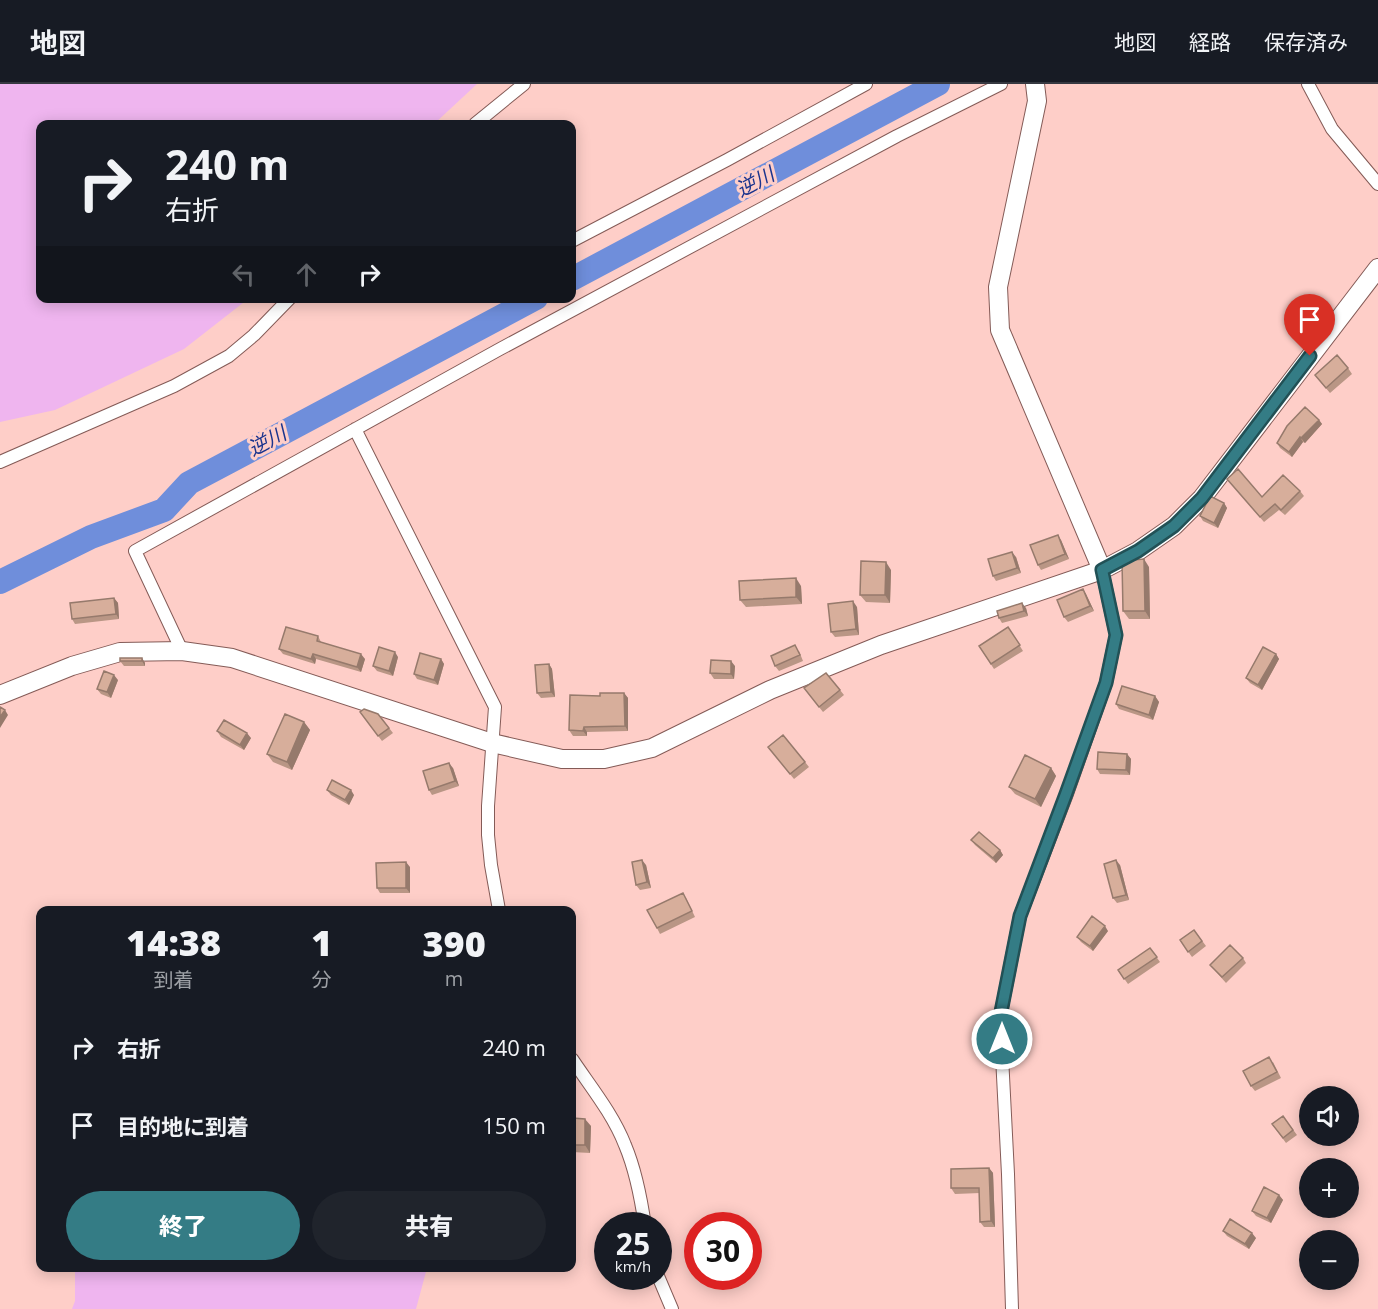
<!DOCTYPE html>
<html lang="ja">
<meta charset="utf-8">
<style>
:root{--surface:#171b24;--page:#20242c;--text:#f1f3f6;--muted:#9ea1a6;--line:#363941;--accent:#347c85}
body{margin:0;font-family:"Open Sans","Noto Sans JP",sans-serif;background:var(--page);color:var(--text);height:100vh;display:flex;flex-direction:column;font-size:22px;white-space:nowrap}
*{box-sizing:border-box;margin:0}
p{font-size:20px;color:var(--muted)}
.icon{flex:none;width:33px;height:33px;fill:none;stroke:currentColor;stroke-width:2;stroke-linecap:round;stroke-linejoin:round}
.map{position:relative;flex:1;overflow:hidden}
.sheet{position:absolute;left:36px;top:822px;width:540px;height:366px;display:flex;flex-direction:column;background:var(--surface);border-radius:12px;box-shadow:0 3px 15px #0003}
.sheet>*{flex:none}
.guide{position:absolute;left:36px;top:36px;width:540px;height:183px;border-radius:12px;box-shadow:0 3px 15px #0003;background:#171b24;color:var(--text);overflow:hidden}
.controls{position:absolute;left:1299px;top:1002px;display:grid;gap:12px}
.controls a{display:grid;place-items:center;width:60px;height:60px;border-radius:50%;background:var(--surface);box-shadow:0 3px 15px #0003;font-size:30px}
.speed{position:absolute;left:594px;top:1128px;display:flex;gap:12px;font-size:30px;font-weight:700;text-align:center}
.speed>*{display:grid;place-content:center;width:78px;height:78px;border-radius:50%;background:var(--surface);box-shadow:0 3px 15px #0003;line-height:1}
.speed small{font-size:15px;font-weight:400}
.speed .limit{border:9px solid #d22;background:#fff;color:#111}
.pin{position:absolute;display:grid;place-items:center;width:51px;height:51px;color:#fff;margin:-62px -26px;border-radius:50% 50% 50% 0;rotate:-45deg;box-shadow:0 0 6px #0007}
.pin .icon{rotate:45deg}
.me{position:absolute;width:66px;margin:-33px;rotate:0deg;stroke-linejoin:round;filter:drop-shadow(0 0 4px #0008)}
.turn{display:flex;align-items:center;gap:21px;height:126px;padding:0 30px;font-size:27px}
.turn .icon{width:78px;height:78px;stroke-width:2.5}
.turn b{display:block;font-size:42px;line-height:51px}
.lanes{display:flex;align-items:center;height:57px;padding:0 30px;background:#0003;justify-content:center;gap:30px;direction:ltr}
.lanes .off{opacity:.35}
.eta{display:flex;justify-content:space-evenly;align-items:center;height:102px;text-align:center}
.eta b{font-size:36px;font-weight:800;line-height:42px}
.button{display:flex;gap:12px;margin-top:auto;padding:12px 30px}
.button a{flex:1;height:69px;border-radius:36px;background:var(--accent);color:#fff;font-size:24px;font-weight:800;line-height:69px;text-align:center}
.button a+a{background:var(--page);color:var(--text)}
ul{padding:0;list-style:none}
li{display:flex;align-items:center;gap:18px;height:78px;padding:0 30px}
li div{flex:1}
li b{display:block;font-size:22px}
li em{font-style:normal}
header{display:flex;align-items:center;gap:36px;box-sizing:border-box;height:84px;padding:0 30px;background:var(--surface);border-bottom:2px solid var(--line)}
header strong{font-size:28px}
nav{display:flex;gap:33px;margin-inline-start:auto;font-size:21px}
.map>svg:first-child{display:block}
</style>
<header>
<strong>地図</strong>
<nav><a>地図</a><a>経路</a><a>保存済み</a></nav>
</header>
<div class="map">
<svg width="1378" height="1225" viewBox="0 0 1378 1225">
<rect width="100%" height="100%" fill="#fecec8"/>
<path fill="#efb5ef" d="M0,0H477L434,40H40V214L248,215L184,265L55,326L0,338Z
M75,1184H427L416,1225H72L75,1217Z"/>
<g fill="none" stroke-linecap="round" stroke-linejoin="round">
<path stroke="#6f8edb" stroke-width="24" d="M572,195L938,0
M0,498L91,453L164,426L189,399L536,214"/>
<defs>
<path id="street" d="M1308,0L1332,45L1378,100
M475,40L524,0
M572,157L727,76L866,0
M355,345L495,623L488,722V751L491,781L499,826
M0,378L174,302L229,272L254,251L290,214
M182,567L135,467L500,265L897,52L1001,0
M572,975C590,1002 613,1030 625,1061C636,1087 641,1114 645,1142
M658,1192L672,1225
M1012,1225L1008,1090L1000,933L1020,832L1067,710L1106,599L1116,551L1102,486"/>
<path id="secondary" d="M1035,0L1037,17L998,203L1000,246L1102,486
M0,611L72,582L120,568L182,567L232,574L492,659L562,675H604L652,664L770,606L881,561L1102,486L1138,467L1174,442L1202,414L1378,184"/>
</defs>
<use href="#street" stroke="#845b57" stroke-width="14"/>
<use href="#secondary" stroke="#845b57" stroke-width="20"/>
<use href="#street" stroke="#fff" stroke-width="12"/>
<use href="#secondary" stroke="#fff" stroke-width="18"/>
</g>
<path fill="#b99685" d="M1348,284L1352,290L1330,309L1315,291Z
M1319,336L1322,340L1305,359L1303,358L1292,373L1280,364L1277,359Z
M1227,395L1262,413L1300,407L1304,412L1285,431L1279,426L1264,438Z
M1224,419L1227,424L1218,444L1203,437L1200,432Z
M1061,456L1069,475L1041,486L1038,481Z
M1016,473L1021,489L996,497L993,492Z
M1149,483L1150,535H1129L1123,527Z
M891,486L890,519L866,518L860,511Z
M801,502L802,520L746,523L740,516Z
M1083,505L1086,510L1094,527L1068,538L1064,533Z
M114,514L118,519L119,535L75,540L72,535Z
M857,523L859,551L835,553L831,548Z
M1026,524L1028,532L1002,539L999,534Z
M1008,543L1023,567L994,585L979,562Z
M318,552L321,558L365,575L361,588L316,575L315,580L283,570L279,565Z
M799,567L803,577L779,587L775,582Z
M1276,570L1279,575L1262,606L1250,599L1246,594Z
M398,573L393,592L377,587L373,582Z
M142,574L145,579V582H124L120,577Z
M441,575L444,580L438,601L417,595L414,590Z
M549,580L552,585L555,613L541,614L537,609Z
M735,582L734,595H714L710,589Z
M118,596L111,614L101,610L97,605Z
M804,604L840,606L844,611L823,628Z
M624,609L628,614V647L587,648V652H573L569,646Z
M1155,612L1159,618L1153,636L1119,625L1116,620Z
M360,628L378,630L393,649L382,657Z
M304,638L310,646L292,686L273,678L267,670Z
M217,647L251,654L244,666L221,653Z
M772,668L805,678L809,683L794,695Z
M1127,670L1131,675L1130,691L1100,690L1097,685Z
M453,684L459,702L432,711L429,706Z
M1051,684L1056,692L1041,723L1015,710L1009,703Z
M327,706L354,711L349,721L331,711Z
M971,756L1000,766L1003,771L996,779L975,761Z
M646,781L651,804L640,806L636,801Z
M1120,781L1129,816L1117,819L1113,814Z
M410,783V809H380L377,804Z
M686,814L695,833L660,850L657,844Z
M1194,846L1206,862L1192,873L1180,856Z
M1108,847L1093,867L1081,858L1077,853Z
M1150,864L1160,878L1128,900L1118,886Z
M1243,874L1246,879L1226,899L1210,881Z
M1273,978L1281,994L1255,1007L1251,1002Z
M1283,1032L1297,1051L1286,1059L1272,1040Z
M572,1034L591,1042L590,1069L572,1068Z
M989,1084L993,1089L995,1143H984L980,1138V1109L955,1110L951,1104Z
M1279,1111L1283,1116L1271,1139L1256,1132L1252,1127Z
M1223,1147L1256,1154L1249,1165L1227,1152Z
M631,1192L632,1203L620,1204L616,1199Z"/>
<path fill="#967a6c" d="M1319,336L1322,340L1305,359L1301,354Z
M1300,353L1303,358L1292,373L1289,368Z
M1224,419L1227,424L1218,444L1214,439Z
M1058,451L1061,456L1069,475L1065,470Z
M1012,468L1016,473L1021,489L1017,484Z
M1144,475L1149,483L1150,535L1145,527Z
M886,478L891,486L890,519L885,511Z
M796,494L801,502L802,520L796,513Z
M1083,505L1086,510L1094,527L1090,522Z
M114,514L118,519L119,535L116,530Z
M853,517L857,523L859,551L856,545Z
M1022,519L1026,524L1028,532L1024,527Z
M395,568L398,573L393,592L389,587Z
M313,570L316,575L315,580L311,575Z
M361,570L365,575L361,588L357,583Z
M1276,570L1279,575L1262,606L1258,601Z
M142,574L145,579V582L142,577Z
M441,575L444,580L438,601L434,596Z
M731,577L735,582L734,595L731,590Z
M549,580L552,585L555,613L551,608Z
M114,591L118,596L111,614L107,608Z
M624,609L628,614V647L625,642Z
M1155,612L1159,618L1153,636L1149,631Z
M5,626L8,631L0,644V633Z
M304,638L310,646L292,686L287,678Z
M584,643L587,648V652L583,647Z
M247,649L251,654L244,666L240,661Z
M1127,670L1131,675L1130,691L1126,686Z
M449,679L453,684L459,702L455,697Z
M1051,684L1056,692L1041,723L1035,715Z
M351,706L354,711L349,721L345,716Z
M1000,766L1003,771L996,779L993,774Z
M642,776L646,781L651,804L647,798Z
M1116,776L1120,781L1129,816L1126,811Z
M406,778L410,783V809L406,804Z
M1105,842L1108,847L1093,867L1090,862Z
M585,1035L591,1042L590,1069L585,1061Z
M989,1084L993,1089L995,1143L991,1137Z
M572,1092V1094L575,1118L572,1113Z
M1279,1111L1283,1116L1271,1139L1267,1134Z
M1252,1149L1256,1154L1249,1165L1245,1160Z
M628,1192H631L632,1203L628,1198Z"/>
<path fill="#d7ae9b" stroke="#967a6c" stroke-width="1.5" d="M1337,271L1348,284L1326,304L1315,291Z
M1305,323L1319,336L1301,354L1300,353L1289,368L1277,359L1287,342Z
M1238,385L1262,413L1283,391L1300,407L1281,426L1275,420L1260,433L1227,395Z
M1210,412L1224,419L1214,439L1200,432Z
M1058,451L1065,470L1038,481L1030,461Z
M1012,468L1017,484L993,492L988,475Z
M1144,475L1145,527H1123L1122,477Z
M861,477L886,478L885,511H860Z
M796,494V513L740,516L739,497Z
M1083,505L1090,522L1064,533L1057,516Z
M114,514L116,530L72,535L70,519Z
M853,517L856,545L831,548L828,520Z
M1022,519L1024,527L999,534L997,527Z
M286,543L318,552L317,557L361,570L357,583L313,570L311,575L279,565Z
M1008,543L1020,561L991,580L979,562Z
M795,561L800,571L775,582L771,572Z
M379,563L395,568L389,587L373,582Z
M1263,563L1276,570L1258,601L1246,594Z
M420,569L441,575L434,596L414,590Z
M120,574H142V577H120Z
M711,576L731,577V590L710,589Z
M549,580L551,608L537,609L535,581Z
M104,587L114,591L107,608L97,605Z
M826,589L840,606L819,623L804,604Z
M1122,602L1155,612L1149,631L1116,620Z
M600,609H624L625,642L584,643L583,647L569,646L570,611L600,612Z
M0,623L5,626L0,633Z
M364,625L378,630L389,644L378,652L360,628Z
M285,630L304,638L287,678L267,670Z
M224,636L247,649L240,661L217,647Z
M783,651L805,678L790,690L768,663Z
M1098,668L1127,670L1126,686L1097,685Z
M1025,671L1051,684L1035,715L1009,703Z
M449,679L455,697L429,706L423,687Z
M332,696L351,706L345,716L327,706Z
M979,748L1000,766L993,774L971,756Z
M642,776L647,798L636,801L632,778Z
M1116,776L1126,811L1113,814L1104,780Z
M406,778V804H377L376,779Z
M683,809L692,827L657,844L647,826Z
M1092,832L1105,842L1090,862L1077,853Z
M1194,846L1202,857L1188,868L1180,856Z
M1230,861L1243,874L1222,893L1210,881Z
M1150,864L1157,873L1124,895L1118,886Z
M1269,973L1277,988L1251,1002L1243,987Z
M1283,1032L1293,1046L1283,1054L1272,1040Z
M572,1034L585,1035V1061H572Z
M989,1084L991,1137L980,1138L979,1104H951V1085Z
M1264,1103L1279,1111L1267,1134L1252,1127Z
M1230,1135L1252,1149L1245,1160L1223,1147Z
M616,1192H628V1198L616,1199Z"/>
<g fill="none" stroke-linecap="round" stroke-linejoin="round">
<defs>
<path id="route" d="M1002,955L1000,933L1020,832L1066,710L1106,599L1116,551L1102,486L1138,467L1174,442L1202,414L1310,272"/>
</defs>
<use href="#route" stroke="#225156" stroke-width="15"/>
<use href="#route" stroke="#347c85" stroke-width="10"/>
</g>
<g text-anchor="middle" stroke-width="6" stroke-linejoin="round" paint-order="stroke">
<g font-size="20" font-style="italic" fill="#1b348d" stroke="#fecec8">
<text transform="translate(755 98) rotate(-28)" y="7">逆川</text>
<text transform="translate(267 357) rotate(-28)" y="7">逆川</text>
</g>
</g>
</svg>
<div class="controls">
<a><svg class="icon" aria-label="sound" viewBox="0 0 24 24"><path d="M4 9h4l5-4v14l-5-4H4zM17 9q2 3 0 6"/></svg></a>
<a>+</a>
<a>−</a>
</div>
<div class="speed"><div>25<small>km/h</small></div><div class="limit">30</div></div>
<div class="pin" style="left:1310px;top:272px;background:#d93025"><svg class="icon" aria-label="arrive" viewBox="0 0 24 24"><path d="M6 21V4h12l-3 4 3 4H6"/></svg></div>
<svg class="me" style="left:1002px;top:955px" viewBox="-20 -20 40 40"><circle r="17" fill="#347c85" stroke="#fff" stroke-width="3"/><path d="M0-11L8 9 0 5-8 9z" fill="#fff"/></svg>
<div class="guide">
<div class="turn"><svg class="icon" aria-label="right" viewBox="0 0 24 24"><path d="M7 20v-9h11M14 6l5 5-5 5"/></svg><div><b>240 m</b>右折</div></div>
<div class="lanes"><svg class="icon off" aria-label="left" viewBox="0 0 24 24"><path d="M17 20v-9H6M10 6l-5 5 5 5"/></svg><svg class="icon off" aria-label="ahead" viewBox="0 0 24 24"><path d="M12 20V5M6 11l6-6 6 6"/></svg><svg class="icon" aria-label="right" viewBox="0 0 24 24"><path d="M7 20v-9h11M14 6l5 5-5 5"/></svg></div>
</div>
<section class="sheet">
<div class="eta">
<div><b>14:38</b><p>到着</p></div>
<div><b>1</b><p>分</p></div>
<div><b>390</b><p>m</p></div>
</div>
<ul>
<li><svg class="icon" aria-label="right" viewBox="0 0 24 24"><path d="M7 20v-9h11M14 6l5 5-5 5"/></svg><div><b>右折</b></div><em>240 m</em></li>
<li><svg class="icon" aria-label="arrive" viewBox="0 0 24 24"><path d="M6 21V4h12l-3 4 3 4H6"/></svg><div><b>目的地に到着</b></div><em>150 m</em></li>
</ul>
<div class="button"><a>終了</a><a>共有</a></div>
</section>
</div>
